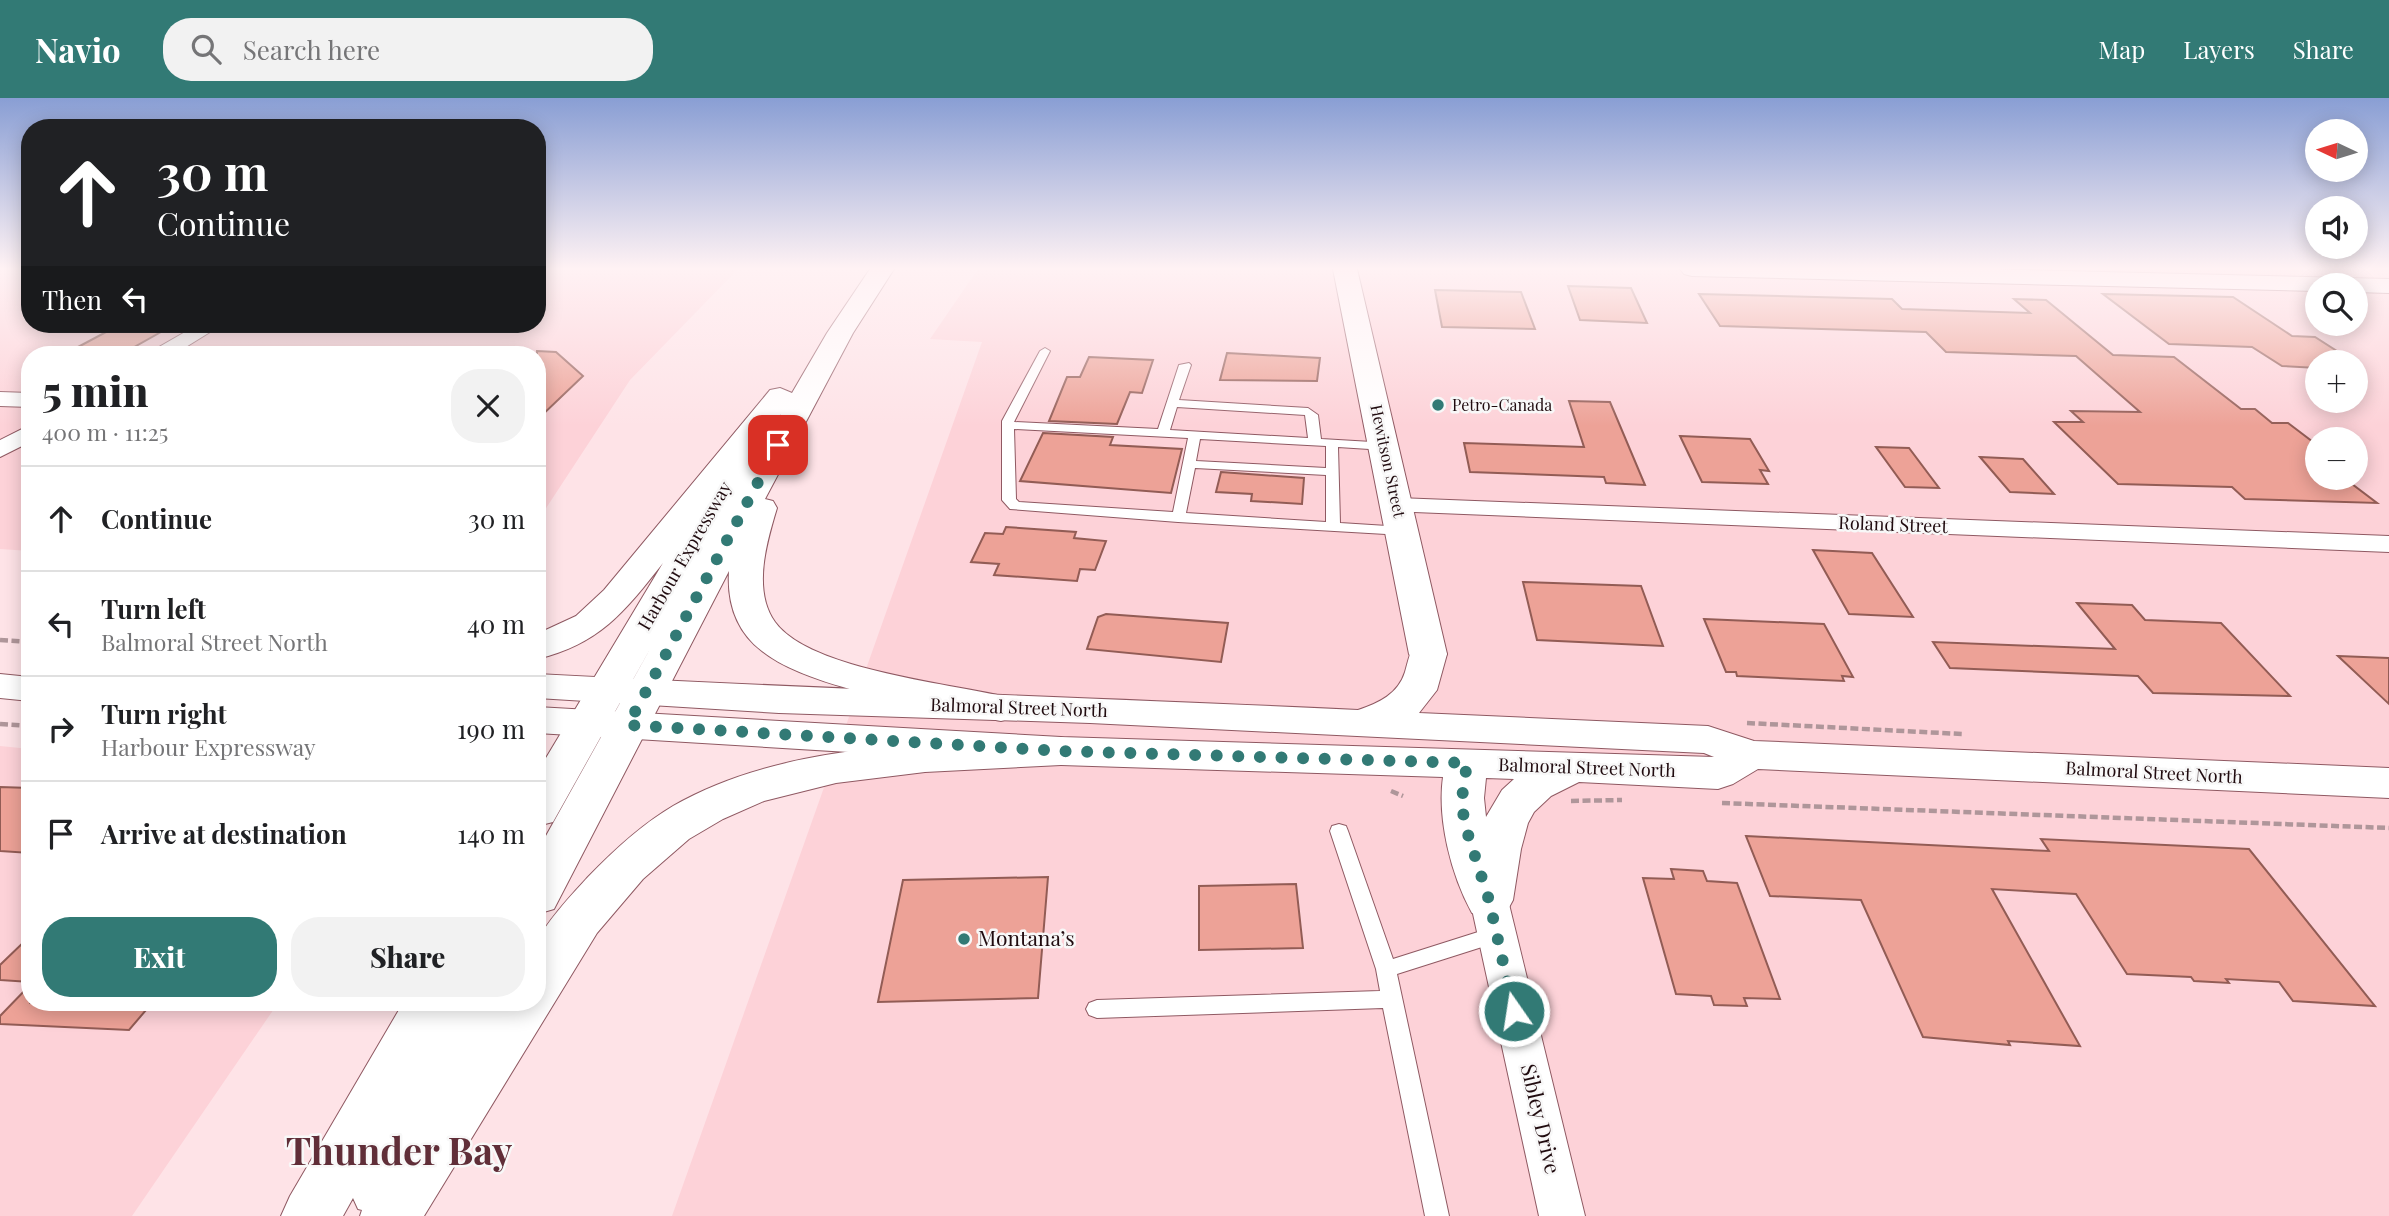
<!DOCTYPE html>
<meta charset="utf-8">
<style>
:root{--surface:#fff;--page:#f2f2f2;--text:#202124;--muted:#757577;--line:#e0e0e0;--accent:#327a75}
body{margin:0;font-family:"Playfair Display",serif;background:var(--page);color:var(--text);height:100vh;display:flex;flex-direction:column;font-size:26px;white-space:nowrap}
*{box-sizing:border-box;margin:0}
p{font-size:23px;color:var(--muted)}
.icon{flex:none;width:38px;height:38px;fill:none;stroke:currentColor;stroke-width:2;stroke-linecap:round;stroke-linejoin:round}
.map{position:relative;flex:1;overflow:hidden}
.panel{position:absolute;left:21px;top:248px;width:525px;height:665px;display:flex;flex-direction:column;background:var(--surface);border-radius:28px;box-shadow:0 4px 18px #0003}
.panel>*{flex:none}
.guide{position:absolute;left:21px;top:21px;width:525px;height:214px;border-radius:28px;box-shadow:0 4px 18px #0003;background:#202124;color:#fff;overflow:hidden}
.needle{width:46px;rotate:274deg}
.buttons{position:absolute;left:2305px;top:21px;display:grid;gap:14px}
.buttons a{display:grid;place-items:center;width:63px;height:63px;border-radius:50%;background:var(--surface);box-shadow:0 4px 18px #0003;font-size:35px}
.pin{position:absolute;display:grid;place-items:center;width:60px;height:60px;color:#fff;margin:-30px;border-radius:14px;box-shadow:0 4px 10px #0006}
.me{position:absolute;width:77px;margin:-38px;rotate:347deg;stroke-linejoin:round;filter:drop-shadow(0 0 5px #0008)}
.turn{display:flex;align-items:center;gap:24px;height:147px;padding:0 21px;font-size:32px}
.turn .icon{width:91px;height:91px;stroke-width:2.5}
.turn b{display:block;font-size:49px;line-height:60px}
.then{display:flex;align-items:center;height:66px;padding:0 21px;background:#0003;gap:14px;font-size:26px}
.round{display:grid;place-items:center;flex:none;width:74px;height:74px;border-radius:28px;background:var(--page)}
.summary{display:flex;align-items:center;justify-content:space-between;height:119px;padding:0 21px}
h1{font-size:42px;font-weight:800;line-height:52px}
.primary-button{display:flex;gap:14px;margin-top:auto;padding:14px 21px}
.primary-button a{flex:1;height:80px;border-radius:28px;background:var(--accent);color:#fff;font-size:28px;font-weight:800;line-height:80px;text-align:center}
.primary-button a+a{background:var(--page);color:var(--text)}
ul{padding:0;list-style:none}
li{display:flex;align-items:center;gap:21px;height:105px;padding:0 21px;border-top:2px solid var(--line)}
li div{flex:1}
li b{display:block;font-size:26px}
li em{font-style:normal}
header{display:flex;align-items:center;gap:42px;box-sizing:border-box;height:98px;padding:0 35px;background:var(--accent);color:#fff}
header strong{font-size:33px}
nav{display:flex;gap:38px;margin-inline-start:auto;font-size:24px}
.search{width:490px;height:63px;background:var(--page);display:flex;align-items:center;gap:18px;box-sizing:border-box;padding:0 24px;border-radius:28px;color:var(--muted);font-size:26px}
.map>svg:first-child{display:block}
</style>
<header>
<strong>Navio</strong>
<div class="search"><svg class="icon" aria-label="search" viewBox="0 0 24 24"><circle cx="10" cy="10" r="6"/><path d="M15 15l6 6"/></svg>Search here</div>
<nav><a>Map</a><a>Layers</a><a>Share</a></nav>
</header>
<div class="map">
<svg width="2389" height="1118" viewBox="0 0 2389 1118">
<rect width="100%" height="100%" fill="#fee3e7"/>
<path fill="#fdd2d8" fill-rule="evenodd" d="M0,171H30V226H537V171H738L630,282L537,424V257H30V453L0,451Z
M978,171H2389V1118H672L982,244L930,241ZM2317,187H2356V226H2317ZM2317,264H2356V303H2317ZM2317,341H2356V380H2317Z
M0,648L30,651V905H278L132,1118H0Z"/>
<path fill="#eda297" stroke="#925c55" stroke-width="2" d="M1568,188L1631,190L1647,225L1580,222Z
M1435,192L1521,194L1535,231L1442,229Z
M1699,196L1892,201L1902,211L2030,215L2014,201L2046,202L2113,257L2174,259L2241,311H2255L2272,325H2288L2317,347V380H2344L2377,405L2245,401L2232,389L2118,386L2054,324H2083L2071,313L2140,314L2076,258L1946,254L1926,234L1720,228Z
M2103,196L2233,199L2292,238L2315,239L2354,264H2317V270L2282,268L2252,249L2169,246Z
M121,226H175L120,257H63Z
M537,253L556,254L583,278L537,322Z
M1227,255L1320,260L1317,283L1220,282Z
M1089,259L1153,262L1142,295L1130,294L1117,326L1049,323L1067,279H1080Z
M1569,303L1610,304L1645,387L1606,385L1604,379L1470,374L1464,345L1584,349Z
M1043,335L1113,339L1110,347L1182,351L1171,395L1020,383Z
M1680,338L1750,341L1769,373L1760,372L1768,386L1702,384Z
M1876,349L1909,350L1939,390L1905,389Z
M1980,359L2023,361L2054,396L2010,394Z
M1221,374L1304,380L1302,406L1251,403L1252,396L1216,394Z
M1006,429L1076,434L1074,440L1106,443L1095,472L1080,471L1077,483L994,477L999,466L971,464L985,435L1003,436Z
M1813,452L1872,455L1913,519L1849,516Z
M1523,484L1641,488L1663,548L1537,542Z
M2077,505L2132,507L2145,522L2221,525L2290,598L2153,595L2138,578L1950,570L1933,544L2115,551Z
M1106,516L1228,525L1221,564L1087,551L1098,519Z
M1704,521L1824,526L1853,579L1842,578L1844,583L1737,578L1736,574H1726Z
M2338,558L2389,560V606Z
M0,689L30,690V755L0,753Z
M1746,738L2049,753L2041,741L2249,751L2375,908L2293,903L2279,884L2226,881L2229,885L2194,883L2191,879L2127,876L2076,796L1992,791L2080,948L2008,943L2010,947L1923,939L1861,802L1770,798Z
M1671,771L1703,773L1707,783L1737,785L1780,901L1744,900L1747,908L1714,907L1711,898L1676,896L1643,780L1674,781Z
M1048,779L1038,900L878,904L903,782Z
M1296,786L1303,850L1199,852V788Z
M30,838V884L0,882V867Z
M30,887V905H152L129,932L0,926V918Z"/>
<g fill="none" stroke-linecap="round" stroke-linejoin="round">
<defs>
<path id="service" d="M1045,250L1050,253L1014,324L1158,331L1179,267L1189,265L1191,267L1179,302L1308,310L1318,317L1321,341L1389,345V351L1385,352L1338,349L1340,425L1403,429L1410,433L1403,437L1178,424L1010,411L1002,402V323L1040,253ZM1177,309L1305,317L1308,340L1170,332ZM1014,331L1188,340L1173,414L1019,404L1016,401ZM1200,341L1326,348V370L1196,363ZM1195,370L1326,377V424L1186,415Z
M1339,726L1346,728L1348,733L1393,861L1497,828L1504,830L1507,836L1504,842L1397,876L1449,1118H1425L1383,910L1097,920L1089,917L1086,911L1089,905L1097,902L1380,893L1376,871L1330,733L1332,728Z"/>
<path id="minor" d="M199,226H223L173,257H149L152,253Z
M0,294L30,295V309L0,308Z
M30,327V344L0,359V342Z
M1398,400L2389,438V454L1389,413L1385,408L1389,403Z
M1489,788L1502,792L1508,802L1585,1118H1539L1470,802L1476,792Z"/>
<path id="tertiary" d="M1333,171H1357L1447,556L1442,564L1428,568L1414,564L1409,556Z
M1680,171H1982L2389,181V195L2356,194V187H2317V193L1692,178L1684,176Z"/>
<path id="secondary" d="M1428,544L1442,548L1447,556L1437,592L1419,615L1708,628L1754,643L2389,670V700L1758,671L1733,686L1718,691L1579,684L1551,698L1534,714L1528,725L1521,751L1513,802L1506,815L1489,820L1472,815C1451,777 1437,721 1443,679L1061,667L537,635V609L1061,639L1714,659L1704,655L1090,625L779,615L537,600V576C811,591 1085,599 1358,612C1379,605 1398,596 1405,574C1408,564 1409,556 1414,548ZM1486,680L1514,681L1502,692L1486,719L1484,700Z
M0,576L30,579V603L0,600Z"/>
<path id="primary" d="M870,171H894L853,235L765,401L773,403L777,410C767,443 752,492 775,524C810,573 957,586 1015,601L1021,610L1015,619L1001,623C938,610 810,592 762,553C736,533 727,504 729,473L554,811L537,816V754L654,544L553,724L537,728V675L663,465C625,513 600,546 537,561V536L576,518L604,492L770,292L780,290L792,295L827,235ZM781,316L756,360L750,354Z
M1061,639L1076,643L1082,653L1076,663L1061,667L925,674L836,685L764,703L723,721L689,741L643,781L597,835L424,1118H360L362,1112L358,1111L353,1100L343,1118H281L290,1098L403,905H537C537,887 533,864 537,846C541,829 575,793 588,779C614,752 641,727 673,708C786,643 935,646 1061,639Z"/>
</defs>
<use href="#service" stroke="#8f5962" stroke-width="2"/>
<use href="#minor" stroke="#8f5962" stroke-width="2"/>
<use href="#tertiary" stroke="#8f5962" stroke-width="2"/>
<use href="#secondary" stroke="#8f5962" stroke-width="2"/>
<use href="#primary" stroke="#8f5962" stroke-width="2"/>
<path stroke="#af969a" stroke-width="4.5" stroke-dasharray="8 3.5" stroke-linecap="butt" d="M0,542L30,544
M1747,625L1962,636
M0,626L30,628
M1391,693L1403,698
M1571,703L1622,702
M1722,705L2389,730"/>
<use href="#service" fill="#fff" fill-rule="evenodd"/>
<use href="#minor" fill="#fff" fill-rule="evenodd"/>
<use href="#tertiary" fill="#fff" fill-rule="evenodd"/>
<use href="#secondary" fill="#fff" fill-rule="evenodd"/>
<use href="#primary" fill="#fff" fill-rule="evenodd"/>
</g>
<linearGradient id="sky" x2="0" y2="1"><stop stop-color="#899ed4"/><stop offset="0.52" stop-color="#fff2f4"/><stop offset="1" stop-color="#fff2f4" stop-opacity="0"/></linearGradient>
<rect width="2389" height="328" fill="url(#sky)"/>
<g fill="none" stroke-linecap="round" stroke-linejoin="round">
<path stroke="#327a75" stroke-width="12" stroke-dasharray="0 21.6" d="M778,347L628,627L1061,653L1467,665L1462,700L1464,724L1489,802L1514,913"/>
</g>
<g fill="#327a75" stroke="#f8f8f8" stroke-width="2.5">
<circle cx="1438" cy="307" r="7"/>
<circle cx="964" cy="841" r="7"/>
</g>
<g text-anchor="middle" stroke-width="5" stroke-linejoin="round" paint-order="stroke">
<g font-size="16" fill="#200b0f" stroke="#f8f8f8" text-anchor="start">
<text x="1452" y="313">Petro-Canada</text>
</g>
<g font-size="16" fill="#200b0f" stroke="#f8f8f8">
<text transform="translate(1388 363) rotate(78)" y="6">Hewitson Street</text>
</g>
<g font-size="18" fill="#200b0f" stroke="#f8f8f8">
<text transform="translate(1893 427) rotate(2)" y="6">Roland Street</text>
<text transform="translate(685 458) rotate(-60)" y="6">Harbour Expressway</text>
<text transform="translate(1019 610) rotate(2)" y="6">Balmoral Street North</text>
<text transform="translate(1587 670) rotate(2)" y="6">Balmoral Street North</text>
<text transform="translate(2154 675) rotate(3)" y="6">Balmoral Street North</text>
</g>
<g font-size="21" fill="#200b0f" stroke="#f8f8f8" text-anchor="start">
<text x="978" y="848">Montana’s</text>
</g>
<g font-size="21" fill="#200b0f" stroke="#f8f8f8">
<text transform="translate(1540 1021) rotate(77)" y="7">Sibley Drive</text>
</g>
<g font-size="38" font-weight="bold" fill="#602e38" stroke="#f8f8f8">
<text x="399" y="1067">Thunder Bay</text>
</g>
</g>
</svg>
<div class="buttons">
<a><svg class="needle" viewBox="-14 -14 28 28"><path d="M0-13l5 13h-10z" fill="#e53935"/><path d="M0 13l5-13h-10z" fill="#757577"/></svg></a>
<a><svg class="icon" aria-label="sound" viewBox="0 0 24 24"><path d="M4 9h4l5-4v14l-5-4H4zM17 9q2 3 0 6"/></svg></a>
<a><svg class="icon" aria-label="search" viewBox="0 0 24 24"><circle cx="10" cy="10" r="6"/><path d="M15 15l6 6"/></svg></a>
<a>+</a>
<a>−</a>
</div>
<div class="pin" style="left:778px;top:347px;background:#d93025"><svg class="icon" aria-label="arrive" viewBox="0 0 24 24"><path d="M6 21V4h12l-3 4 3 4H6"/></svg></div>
<svg class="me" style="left:1514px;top:913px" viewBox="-20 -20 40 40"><circle r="17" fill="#327a75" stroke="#fff" stroke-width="3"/><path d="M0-11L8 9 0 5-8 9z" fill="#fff"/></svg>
<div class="guide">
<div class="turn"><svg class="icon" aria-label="ahead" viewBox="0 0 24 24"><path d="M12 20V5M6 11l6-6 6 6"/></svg><div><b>30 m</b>Continue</div></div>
<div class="then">Then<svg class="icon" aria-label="left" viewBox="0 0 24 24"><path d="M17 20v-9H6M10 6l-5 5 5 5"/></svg></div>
</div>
<section class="panel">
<div class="summary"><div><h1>5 min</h1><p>400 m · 11:25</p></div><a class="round"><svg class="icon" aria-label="close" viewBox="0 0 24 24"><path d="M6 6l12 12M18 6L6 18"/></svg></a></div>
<ul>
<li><svg class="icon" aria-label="ahead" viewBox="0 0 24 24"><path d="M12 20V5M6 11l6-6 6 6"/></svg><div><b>Continue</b></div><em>30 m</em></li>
<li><svg class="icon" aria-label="left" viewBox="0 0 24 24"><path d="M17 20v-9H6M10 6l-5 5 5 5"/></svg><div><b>Turn left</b><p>Balmoral Street North</p></div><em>40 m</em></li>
<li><svg class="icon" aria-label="right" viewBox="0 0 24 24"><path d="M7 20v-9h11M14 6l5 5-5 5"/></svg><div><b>Turn right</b><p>Harbour Expressway</p></div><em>190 m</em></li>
<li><svg class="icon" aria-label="arrive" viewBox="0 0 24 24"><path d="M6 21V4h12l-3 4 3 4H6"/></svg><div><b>Arrive at destination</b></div><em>140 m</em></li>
</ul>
<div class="primary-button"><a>Exit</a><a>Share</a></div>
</section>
</div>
